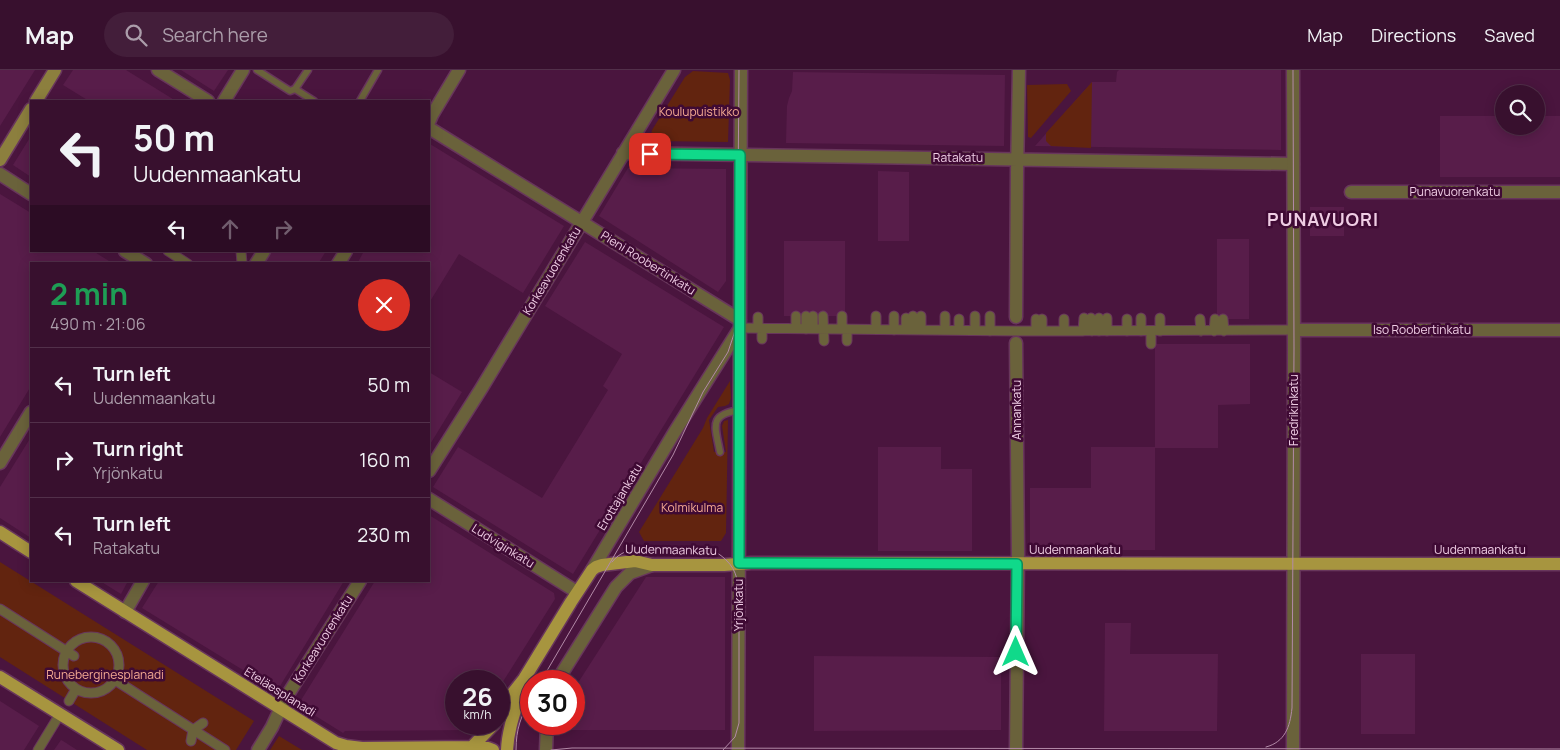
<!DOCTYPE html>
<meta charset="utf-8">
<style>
:root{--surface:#38102e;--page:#431e3a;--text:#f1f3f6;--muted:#ab9daa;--line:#52304a}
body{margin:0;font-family:Manrope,sans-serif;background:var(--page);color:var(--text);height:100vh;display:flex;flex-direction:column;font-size:19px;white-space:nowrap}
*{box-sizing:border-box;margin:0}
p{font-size:16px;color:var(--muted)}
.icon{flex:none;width:28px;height:28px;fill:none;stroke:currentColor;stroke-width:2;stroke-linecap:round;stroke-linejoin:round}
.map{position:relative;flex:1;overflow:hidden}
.side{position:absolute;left:30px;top:192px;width:400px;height:320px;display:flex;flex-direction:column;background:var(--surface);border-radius:0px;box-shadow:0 2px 12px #0003,0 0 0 1px var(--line)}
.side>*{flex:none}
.banner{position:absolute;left:30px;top:30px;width:400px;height:152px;border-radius:0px;box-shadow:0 2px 12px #0003,0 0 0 1px var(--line);background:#38102e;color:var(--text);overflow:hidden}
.fabs{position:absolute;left:1495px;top:15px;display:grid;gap:10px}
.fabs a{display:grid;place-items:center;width:50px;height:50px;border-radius:50%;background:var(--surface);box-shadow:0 2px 12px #0003,0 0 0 1px var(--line);font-size:25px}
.speed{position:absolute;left:445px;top:600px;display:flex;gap:10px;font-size:25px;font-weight:700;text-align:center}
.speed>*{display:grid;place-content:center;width:65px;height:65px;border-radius:50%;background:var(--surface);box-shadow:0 2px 12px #0003,0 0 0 1px var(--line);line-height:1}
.speed small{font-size:12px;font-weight:400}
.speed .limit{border:8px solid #d22;background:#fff;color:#111}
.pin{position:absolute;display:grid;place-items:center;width:42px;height:42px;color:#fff;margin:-21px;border-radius:10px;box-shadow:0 2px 8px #0006}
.me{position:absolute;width:55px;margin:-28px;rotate:0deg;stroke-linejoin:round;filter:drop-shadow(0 0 4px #0008)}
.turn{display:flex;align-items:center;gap:18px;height:105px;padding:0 20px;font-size:22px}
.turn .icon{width:65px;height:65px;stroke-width:2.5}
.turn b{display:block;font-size:35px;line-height:42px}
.lanes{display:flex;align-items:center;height:48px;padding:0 20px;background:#0003;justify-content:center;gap:25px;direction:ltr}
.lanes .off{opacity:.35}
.round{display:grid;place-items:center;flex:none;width:52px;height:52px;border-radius:26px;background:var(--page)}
.summary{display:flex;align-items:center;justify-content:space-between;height:85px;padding:0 20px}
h1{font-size:30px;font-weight:700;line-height:38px;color:#1e9e55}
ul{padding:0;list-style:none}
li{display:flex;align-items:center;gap:15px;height:75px;padding:0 20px;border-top:1px solid var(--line)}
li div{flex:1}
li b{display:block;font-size:19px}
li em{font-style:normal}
header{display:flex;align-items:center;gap:30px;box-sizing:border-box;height:70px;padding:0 25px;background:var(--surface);border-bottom:1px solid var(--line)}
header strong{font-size:24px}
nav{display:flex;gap:28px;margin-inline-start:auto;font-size:18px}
.search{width:350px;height:45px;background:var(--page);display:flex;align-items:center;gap:12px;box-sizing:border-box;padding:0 18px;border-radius:28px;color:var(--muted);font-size:19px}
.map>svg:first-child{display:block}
</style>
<header>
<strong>Map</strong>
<div class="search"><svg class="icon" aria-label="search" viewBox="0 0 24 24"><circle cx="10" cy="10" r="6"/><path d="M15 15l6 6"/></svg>Search here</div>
<nav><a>Map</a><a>Directions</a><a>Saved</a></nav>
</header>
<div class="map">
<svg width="1560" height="680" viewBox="0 0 1560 680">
<rect width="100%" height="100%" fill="#4a153e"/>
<path fill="#581d4a" d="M0,0H35L0,56Z
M73,0H126L176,31H89L63,15Z
M181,0H228L214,21Z
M1119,0H1281V80L1035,76L1092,12H1116L1117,2Z
M793,2L1005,5L1004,76L786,73L787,36L789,28L792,21Z
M1440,46H1504V56H1536V46H1560V107H1440Z
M31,66V107L13,95Z
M430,74L564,156L523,223L459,184L429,233V194H357L364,181H429V76Z
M628,98L726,99V211L718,222L599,146Z
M878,101L909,102V171H878Z
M0,124L31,143V181H93L109,191L107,194H31V316L0,367Z
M1310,137H1344V166H1310Z
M1217,169H1249V249H1217Z
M784,171H845V246H784Z
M585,172L724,257L573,504L433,417L458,377L542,428L608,320L603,316L622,284L545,236Z
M264,181H326L318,194H256Z
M1155,274H1250V334L1218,335V378H1155V480H1030V418H1091V377H1155Z
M429,302L462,322L429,376Z
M31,367V468L0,448V417Z
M878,377H941V399H972V481H878Z
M429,445L554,523L555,529L499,618V611H456V654H477L473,660L345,661L343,663L298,635L375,511H429Z
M646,507H725V660H565V654H574V619Z
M100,511H128L121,524Z
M159,511H344L277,621L142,538Z
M1105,553H1131L1130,584H1218L1217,661H1104Z
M1361,584H1415V664H1361Z
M814,586L1001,587V660L814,661Z
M0,631L39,656L24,680H0Z
M61,670L63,671L77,680H54Z"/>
<path fill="#62240f" d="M693,1L728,3L730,10L728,72L656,71L651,65L652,60L685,7Z
M1092,12L1091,78L1051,76L1046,71V63Z
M1067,14L1071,21L1031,68L1028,67L1027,15Z
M730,311L731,328L729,334L725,336L718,337L709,350L714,382H726L722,356L724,351L728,350L726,463L721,471H644L639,462L703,358L707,348Z
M0,492L254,651L236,680H147L0,587Z
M279,666L302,680H270Z"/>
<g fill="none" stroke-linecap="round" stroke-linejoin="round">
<defs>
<path id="service" d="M257,0L290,21L295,19L314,31
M295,19L308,0
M360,31L378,0
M720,382C715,356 708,344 741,340"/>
<path id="pedestrian" d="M168,181L188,194
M241,181L242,194
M796,246V258
M823,246L824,271
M842,246V259
M876,246V259
M921,246V260
M945,246V260
M990,246V261
M1091,248L1092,261
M1099,248V261
M1141,248V261
M1160,248V261
M1036,249V261
M1127,249V261
M1200,249L1201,261
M1223,249L1224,261
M740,258L1021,261L1294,260
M758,258V247
M806,259V246
M813,259V246
M894,260V246
M906,260V248
M913,260V246
M959,260V249
M975,260V246
M1042,261V249
M1064,261V249
M1083,261L1084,248
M1107,261V248
M1214,261L1215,249
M762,269V258
M847,271V259
M1151,274V261
M0,539L74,586
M63 595a28 28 0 1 1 56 0a28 28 0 1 1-56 0Z
M115,610L225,680
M69,631L76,619
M191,671L193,660L203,653
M38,680L60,644"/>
<path id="minor" d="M158,0L208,31
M224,31L243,0
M429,52L432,45L459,0
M429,58L740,250
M623,83L1293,94
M0,104L31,124
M1351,122H1560
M125,181L146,194
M256,194L264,181
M338,194L346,181
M1016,247L1017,102L1019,0
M1294,260H1560
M0,393L31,342
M429,401L481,319L674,0
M429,429L577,522
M592,500L674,363L740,258
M125,542L143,511
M557,611L616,517L630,503L652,495
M258,680L272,657L285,629L360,511
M546,680L547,654
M738,680L741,0
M1016,680L1018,483L1016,273"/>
<path id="tertiary" d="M1293,680L1294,278L1293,0"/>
<path id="secondary" d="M36,31L55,0
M0,90L31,39"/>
<path id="primary" d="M0,462L31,482
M76,511L336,673L346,676L362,678L472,677L488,678L493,680
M0,607L118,680
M499,646L512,624L524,609L571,532L592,500L596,497L602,495L635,491L652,495H724L751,493L1560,494
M472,677L494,654
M507,680C508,657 517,636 523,614"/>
</defs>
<use href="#service" stroke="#68365c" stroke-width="9"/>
<use href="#pedestrian" stroke="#68365c" stroke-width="11"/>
<use href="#minor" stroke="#68365c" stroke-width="15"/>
<use href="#tertiary" stroke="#68365c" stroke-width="15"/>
<use href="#secondary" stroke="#68365c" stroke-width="15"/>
<use href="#primary" stroke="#68365c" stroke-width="15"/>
<use href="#service" stroke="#6a623b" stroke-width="6"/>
<use href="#pedestrian" stroke="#6a623b" stroke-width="9"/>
<use href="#minor" stroke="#6a623b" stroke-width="12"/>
<use href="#tertiary" stroke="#6a623b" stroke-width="12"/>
<use href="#secondary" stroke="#8c7f3e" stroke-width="12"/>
<use href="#primary" stroke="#a7953f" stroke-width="12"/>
<path stroke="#b38aa8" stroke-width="1" d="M612,492C616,487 621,483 628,481C640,477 697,476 709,480C715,481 721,485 726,490C738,501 738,514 739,529V653L735,667L723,680
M541,611L673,385L703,322L728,282L734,264L737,248L739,0
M1266,677C1285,672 1290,657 1292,638L1294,278L1293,0
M516,680C516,659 521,646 531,628
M551,680L572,678L1560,679"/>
</g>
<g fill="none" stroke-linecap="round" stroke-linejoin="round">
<defs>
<path id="route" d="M650,84L740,85L739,493L1017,494L1016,582"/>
</defs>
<use href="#route" stroke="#0a8d5a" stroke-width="12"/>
<use href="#route" stroke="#10d98a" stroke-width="9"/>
</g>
<g text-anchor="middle" stroke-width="5" stroke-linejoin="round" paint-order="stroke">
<g font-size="12" fill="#f4aa92" stroke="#3f0a34">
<text x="699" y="46">Koulupuistikko</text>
<text x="692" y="442">Kolmikulma</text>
<text x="105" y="609">Runeberginesplanadi</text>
</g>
<g font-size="12" fill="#efcde4" stroke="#3f0a34">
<text x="958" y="92">Ratakatu</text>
<text x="1455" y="126">Punavuorenkatu</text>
<text transform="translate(648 193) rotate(32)" y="4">Pieni Roobertinkatu</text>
<text transform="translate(552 201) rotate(-59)" y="4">Korkeavuorenkatu</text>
<text x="1422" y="264">Iso Roobertinkatu</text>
<text transform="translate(1017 340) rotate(-90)" y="4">Annankatu</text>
<text transform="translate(1294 340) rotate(-90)" y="4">Fredrikinkatu</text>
<text transform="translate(620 427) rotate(-59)" y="4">Erottajankatu</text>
<text transform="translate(503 476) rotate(32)" y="4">Ludviginkatu</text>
<text transform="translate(671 480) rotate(1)" y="4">Uudenmaankatu</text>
<text x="1075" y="484">Uudenmaankatu</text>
<text x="1480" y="484">Uudenmaankatu</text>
<text transform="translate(739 535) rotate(-90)" y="4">Yrjönkatu</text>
<text transform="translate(323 569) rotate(-58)" y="4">Korkeavuorenkatu</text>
<text transform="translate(280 622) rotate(32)" y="4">Eteläesplanadi</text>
</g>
<g font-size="18" font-weight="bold" letter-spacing="1" fill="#efcde4" stroke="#3f0a34">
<text x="1323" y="156">PUNAVUORI</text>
</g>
</g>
</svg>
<div class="fabs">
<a><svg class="icon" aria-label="search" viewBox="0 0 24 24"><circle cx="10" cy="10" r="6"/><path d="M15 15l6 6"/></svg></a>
</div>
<div class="speed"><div>26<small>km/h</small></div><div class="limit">30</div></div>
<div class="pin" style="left:650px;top:84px;background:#d93025"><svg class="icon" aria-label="arrive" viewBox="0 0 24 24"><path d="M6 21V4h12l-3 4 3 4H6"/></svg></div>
<svg class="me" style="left:1016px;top:582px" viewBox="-20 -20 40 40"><path d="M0-17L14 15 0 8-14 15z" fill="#10d98a" stroke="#fff" stroke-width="4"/></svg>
<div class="banner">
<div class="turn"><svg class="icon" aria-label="left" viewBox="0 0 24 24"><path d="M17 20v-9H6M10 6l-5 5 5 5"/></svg><div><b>50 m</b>Uudenmaankatu</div></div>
<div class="lanes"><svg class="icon" aria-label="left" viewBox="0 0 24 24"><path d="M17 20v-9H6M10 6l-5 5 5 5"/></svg><svg class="icon off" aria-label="ahead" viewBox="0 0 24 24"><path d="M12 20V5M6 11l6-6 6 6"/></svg><svg class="icon off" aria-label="right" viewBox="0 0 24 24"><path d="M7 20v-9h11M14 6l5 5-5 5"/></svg></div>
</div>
<section class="side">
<div class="summary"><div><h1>2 min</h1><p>490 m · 21:06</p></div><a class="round" style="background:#d93025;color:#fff"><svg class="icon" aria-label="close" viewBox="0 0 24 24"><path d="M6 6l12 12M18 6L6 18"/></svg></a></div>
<ul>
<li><svg class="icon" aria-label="left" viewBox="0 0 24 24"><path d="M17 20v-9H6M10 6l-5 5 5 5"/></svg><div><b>Turn left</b><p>Uudenmaankatu</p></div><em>50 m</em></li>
<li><svg class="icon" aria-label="right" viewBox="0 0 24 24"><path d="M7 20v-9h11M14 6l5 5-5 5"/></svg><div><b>Turn right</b><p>Yrjönkatu</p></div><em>160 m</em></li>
<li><svg class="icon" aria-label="left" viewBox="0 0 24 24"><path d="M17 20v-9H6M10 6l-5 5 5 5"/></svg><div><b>Turn left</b><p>Ratakatu</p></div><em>230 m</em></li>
</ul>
</section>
</div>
